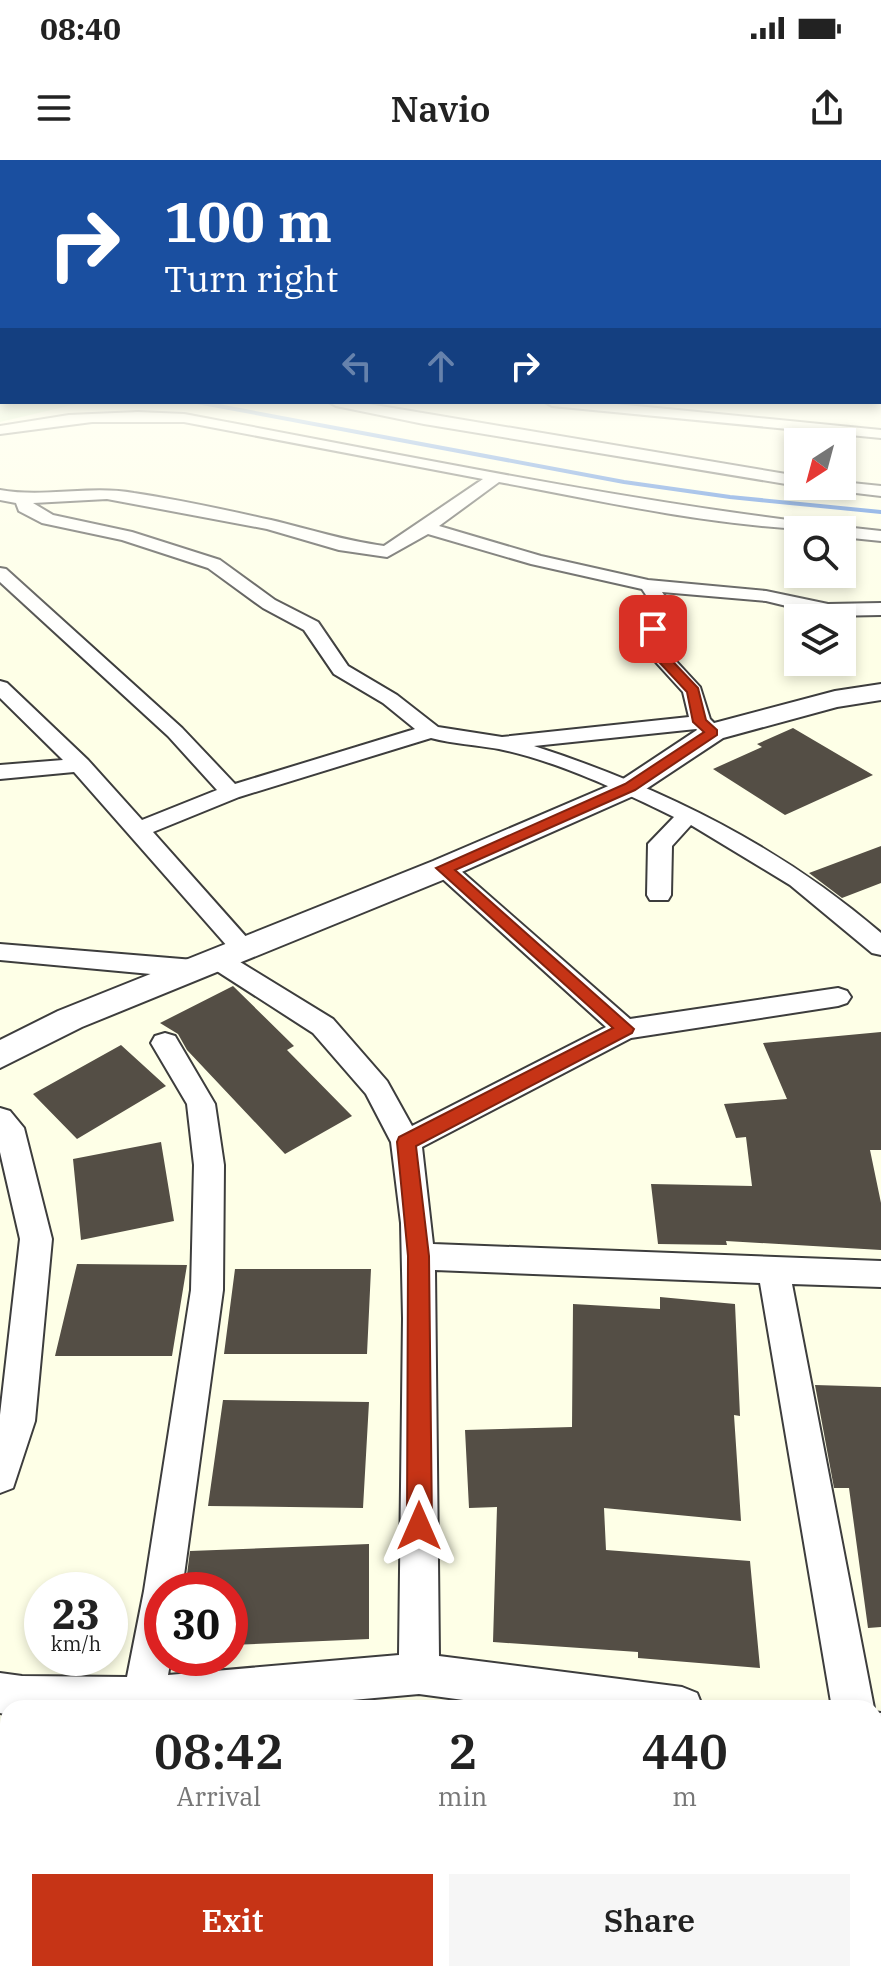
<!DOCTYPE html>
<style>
:root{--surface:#fff;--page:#f6f6f6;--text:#222;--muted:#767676;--accent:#c63416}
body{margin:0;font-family:"IBM Plex Serif",serif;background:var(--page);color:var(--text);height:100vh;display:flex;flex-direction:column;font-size:30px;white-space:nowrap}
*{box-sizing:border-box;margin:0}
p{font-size:26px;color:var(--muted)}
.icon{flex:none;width:44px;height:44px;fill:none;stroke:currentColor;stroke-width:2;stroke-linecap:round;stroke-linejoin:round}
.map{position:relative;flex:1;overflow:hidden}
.sheet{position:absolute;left:0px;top:1540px;width:882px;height:282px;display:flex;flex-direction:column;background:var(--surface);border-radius:24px 24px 0 0;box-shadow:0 4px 12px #0003}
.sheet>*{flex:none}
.banner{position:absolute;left:0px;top:0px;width:882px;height:244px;box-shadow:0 4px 12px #0003;background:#1a4fa0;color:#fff;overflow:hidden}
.needle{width:52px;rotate:216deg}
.buttons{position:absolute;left:784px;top:268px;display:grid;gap:16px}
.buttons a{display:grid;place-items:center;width:72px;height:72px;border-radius:0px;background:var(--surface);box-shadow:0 4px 12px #0003;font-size:40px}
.speed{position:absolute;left:24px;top:1412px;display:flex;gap:16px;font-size:40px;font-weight:700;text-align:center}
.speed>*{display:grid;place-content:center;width:104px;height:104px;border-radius:50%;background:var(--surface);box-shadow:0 4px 12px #0003;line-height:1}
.speed small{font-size:20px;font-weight:400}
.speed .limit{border:12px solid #d22;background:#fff;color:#111}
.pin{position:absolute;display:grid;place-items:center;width:68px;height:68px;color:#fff;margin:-34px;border-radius:16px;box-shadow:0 4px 12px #0006}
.me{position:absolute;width:88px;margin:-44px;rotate:0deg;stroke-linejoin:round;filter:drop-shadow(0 0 6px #0008)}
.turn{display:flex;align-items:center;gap:28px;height:168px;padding:0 32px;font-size:36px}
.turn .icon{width:104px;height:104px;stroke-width:2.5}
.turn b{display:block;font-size:56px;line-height:68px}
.lanes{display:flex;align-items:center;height:76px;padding:0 32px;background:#0003;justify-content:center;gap:40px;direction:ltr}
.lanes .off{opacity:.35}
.eta{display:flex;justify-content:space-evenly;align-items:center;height:136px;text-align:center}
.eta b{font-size:48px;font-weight:600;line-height:56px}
.button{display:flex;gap:16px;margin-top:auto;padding:16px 32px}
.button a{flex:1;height:92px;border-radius:0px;background:var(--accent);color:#fff;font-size:32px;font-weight:600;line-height:92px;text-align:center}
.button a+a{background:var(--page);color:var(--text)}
.status{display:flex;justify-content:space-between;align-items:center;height:56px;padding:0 40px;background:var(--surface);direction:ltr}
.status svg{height:22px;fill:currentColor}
header{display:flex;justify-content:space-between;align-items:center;height:104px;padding:0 32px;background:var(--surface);font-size:36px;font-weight:600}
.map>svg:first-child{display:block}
</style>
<div class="status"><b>08:40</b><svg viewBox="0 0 49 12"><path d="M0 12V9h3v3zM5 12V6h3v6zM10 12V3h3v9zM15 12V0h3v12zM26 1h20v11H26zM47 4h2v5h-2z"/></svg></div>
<header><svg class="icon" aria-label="menu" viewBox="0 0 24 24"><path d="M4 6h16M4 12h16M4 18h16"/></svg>Navio<svg class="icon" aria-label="share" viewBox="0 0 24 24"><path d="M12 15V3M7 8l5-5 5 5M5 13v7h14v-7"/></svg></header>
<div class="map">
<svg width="881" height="1821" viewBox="0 0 881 1821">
<rect width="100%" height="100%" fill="#feffe7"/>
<path fill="#c0edad" d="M0,235L2,242H85L0,262Z"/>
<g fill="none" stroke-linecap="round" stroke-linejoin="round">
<path stroke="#256adb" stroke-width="4" d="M197,242L624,322L730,337L881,352"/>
</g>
<path fill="#544e45" d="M793,568L873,615L785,655L713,609L762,587L757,584Z
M881,686V723L842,738L809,713Z
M233,826L294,886L287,890L352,956L285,994L187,890L178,874L160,863Z
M881,872V990H870L881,1043V1090L726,1081L727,1085L658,1084L651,1024L752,1026L746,977L736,978L724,944L787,939L763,883Z
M121,885L166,926L77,979L33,934Z
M161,982L174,1061L81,1080L73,999Z
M77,1104L187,1105L172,1196H55Z
M235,1109H371L367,1194H224Z
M660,1137L735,1144L740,1256L734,1255L741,1361L604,1348L606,1390L750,1401L760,1508L638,1498V1492L493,1482L497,1347L469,1348L465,1270L572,1267L573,1144L660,1149Z
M815,1225L881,1227V1467L868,1468L849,1328H834Z
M223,1240L369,1242L363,1348L208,1346Z
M369,1384V1479L230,1485V1430H185L190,1391Z"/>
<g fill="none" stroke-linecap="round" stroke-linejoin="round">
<defs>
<path id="minor" d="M329,242H357L798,316V326L424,264L336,246Z
M545,242H596L881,270V278L552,246Z
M138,252L184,254C415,297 649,347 881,371V381L842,377V370C728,370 612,343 499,322L439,366L541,396L648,420L766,431L828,444L881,443V455L828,456L766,441L662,432L674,450L662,469L663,487L700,527L710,559L723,572L720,576H706L696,569L534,586C661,627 779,685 881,773V795L872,793L790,725L691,665L672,686L671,735L668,740H650L647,735L648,684L674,657C624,632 554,600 499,589C476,585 454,584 431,578L239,637L153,672L257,789L253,795L244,797L235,795L74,612L0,619V605L63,600L0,538V521L7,523L88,600L142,660L217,630L168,576L0,422V408L6,409L182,568L235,624L415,569L383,543L334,514L304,470L263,448L208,408L122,380L42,363L19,351L16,343L0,340V330C45,338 89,325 134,333C180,340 226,350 271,360C309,369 345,381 384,386L483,319L184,262H92L0,274V266L69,255ZM107,339L267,369L339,390L387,397L428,374L531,404L642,429L656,450L644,469L643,488L683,532L689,557L502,577L438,567L397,535L348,506L318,462L275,440L220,400L132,372L53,355L33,343Z
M842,322L881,326V336L839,331L831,326H842Z
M444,701L452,703L630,859L838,828L847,831L851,837L847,843L838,846L631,878L422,987L433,1084L881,1101V1127L792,1124L874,1548H832L760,1123L435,1110L439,1496L682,1527L697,1533L703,1548H524L419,1534L263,1548H8V1555L0,1553V1513L22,1516L127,1517L144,1431L191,1130L194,1005L187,944L151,883L155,876L165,873L175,876L215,944L224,1005L223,1130L182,1430H162V1498H171L168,1515L399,1495L403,1158L401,1063L391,982L366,934L313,873L209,806L205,800L209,794L218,792L227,794L333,859L387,921L412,966L606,867L436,713L432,708L436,703Z
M0,784L194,800L203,803L207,809L203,815L194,818L0,800Z
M0,948L10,951L24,968L52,1079L35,1261L13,1328L0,1333V1255L20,1079L0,992Z
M874,1552L881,1553V1595L874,1594Z
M790,1814H836V1821H790Z"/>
<path id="tertiary" d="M881,524V540L837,547L723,578L640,633L455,715L82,867L0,908V880L58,851L433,701L620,621L703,566L835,531Z"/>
</defs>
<use href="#minor" stroke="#3d3d3d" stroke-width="4"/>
<use href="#tertiary" stroke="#3d3d3d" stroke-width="4"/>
<use href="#minor" fill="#fff" fill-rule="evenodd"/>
<use href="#tertiary" fill="#fff" fill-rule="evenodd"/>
</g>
<linearGradient id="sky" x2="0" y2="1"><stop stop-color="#8dbcf0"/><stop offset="0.48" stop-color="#fffff4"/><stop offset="1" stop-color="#fffff4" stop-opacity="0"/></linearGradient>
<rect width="881" height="490" fill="url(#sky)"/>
<path fill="#c63416" stroke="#81220e" stroke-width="2" d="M653,465L659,469V487L698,528L706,560L717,570V575L635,630L455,710L634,869L632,873L416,986L429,1096L432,1366L428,1374L419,1377L411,1374L407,1366L408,1096L397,982L399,977L613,868L436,708L625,624L704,572L693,562L687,532L646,488L647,469Z"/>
</svg>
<div class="buttons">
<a><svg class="needle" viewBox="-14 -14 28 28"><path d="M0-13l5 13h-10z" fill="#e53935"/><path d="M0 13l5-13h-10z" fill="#767676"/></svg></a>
<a><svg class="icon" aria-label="search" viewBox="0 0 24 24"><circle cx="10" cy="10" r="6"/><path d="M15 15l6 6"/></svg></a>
<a><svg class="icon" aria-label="layers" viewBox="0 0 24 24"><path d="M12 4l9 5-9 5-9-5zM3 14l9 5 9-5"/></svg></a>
</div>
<div class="speed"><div>23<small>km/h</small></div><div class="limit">30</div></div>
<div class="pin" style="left:653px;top:469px;background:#d93025"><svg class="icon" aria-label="arrive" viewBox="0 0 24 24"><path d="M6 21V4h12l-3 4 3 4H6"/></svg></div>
<svg class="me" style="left:419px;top:1366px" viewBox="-20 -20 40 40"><path d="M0-17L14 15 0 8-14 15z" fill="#c63416" stroke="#fff" stroke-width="4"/></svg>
<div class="banner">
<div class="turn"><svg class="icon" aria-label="right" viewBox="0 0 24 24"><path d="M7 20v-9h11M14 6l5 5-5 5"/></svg><div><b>100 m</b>Turn right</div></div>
<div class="lanes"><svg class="icon off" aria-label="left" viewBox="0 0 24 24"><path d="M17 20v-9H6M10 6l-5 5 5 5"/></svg><svg class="icon off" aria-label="ahead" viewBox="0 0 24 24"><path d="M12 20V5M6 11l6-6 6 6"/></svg><svg class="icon" aria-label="right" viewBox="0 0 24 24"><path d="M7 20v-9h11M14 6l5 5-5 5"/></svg></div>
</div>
<section class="sheet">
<div class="eta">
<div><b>08:42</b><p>Arrival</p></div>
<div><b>2</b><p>min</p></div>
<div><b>440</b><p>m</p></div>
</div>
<div class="button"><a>Exit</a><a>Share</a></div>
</section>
</div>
